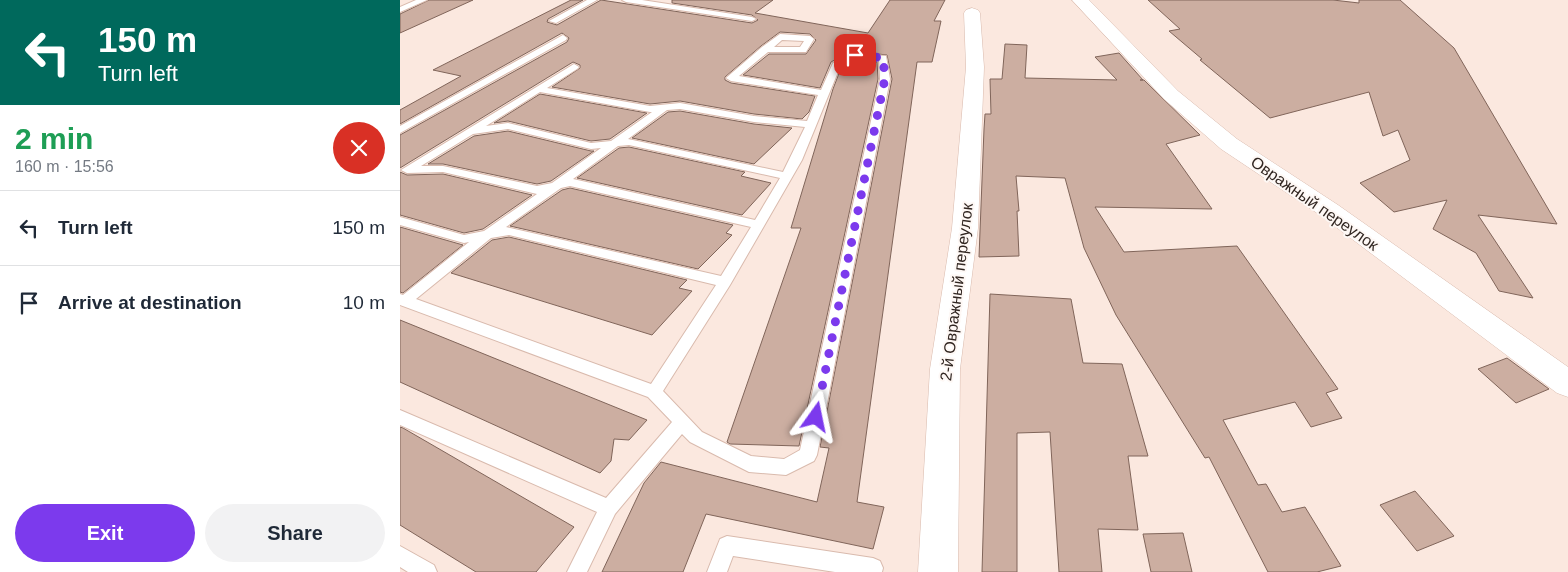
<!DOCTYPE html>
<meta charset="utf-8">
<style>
:root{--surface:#fff;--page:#f2f2f3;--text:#1f2937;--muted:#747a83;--line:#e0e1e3;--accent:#7c3aed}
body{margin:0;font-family:Helvetica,sans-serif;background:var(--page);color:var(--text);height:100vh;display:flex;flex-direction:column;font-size:19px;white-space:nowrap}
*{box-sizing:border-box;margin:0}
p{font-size:16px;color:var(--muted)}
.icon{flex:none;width:28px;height:28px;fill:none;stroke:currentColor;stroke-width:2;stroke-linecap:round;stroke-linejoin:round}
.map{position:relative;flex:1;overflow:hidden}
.details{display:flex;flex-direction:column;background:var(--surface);width:400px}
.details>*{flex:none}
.hud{background:#00695c;color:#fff;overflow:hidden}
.pin{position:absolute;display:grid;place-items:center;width:42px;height:42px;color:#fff;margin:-21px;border-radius:10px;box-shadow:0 2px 8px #0006}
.me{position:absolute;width:55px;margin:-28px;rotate:12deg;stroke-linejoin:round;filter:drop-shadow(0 0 4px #0008)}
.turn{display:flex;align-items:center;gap:18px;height:105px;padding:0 15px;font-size:22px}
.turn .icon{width:65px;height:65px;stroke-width:2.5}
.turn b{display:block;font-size:35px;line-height:42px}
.round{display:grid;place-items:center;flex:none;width:52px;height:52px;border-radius:26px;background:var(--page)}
.overview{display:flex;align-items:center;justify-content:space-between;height:85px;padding:0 15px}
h1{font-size:30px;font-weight:800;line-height:38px;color:#1e9e55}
.primary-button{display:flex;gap:10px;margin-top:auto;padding:10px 15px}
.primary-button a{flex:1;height:58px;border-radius:30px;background:var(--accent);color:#fff;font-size:20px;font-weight:800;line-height:58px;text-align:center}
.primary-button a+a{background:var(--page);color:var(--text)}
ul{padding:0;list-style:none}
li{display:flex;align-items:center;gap:15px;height:75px;padding:0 15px;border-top:1px solid var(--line)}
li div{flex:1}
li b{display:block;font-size:19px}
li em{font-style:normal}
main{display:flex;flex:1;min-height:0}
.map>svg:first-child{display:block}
</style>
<main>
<section class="details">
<div class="hud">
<div class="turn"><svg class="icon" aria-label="left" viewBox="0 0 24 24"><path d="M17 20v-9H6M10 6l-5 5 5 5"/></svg><div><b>150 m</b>Turn left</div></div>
</div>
<div class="overview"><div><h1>2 min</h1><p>160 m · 15:56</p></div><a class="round" style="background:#d93025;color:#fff"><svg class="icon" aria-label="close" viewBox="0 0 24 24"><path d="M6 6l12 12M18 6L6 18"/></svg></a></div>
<ul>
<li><svg class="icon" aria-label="left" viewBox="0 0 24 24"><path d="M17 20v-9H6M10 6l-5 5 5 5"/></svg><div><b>Turn left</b></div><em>150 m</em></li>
<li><svg class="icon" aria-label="arrive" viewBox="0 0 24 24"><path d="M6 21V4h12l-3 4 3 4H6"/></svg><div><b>Arrive at destination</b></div><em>10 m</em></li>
</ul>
<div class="primary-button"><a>Exit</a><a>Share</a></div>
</section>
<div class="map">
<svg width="1168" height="572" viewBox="0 0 1168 572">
<rect width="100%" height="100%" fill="#fbe8df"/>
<path fill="#ccaea1" stroke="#80655a" d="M29,0H73L0,33V14Z
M171,0H183L148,19L147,22L157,25L201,0L352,23L358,20L352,15L272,3V0H373L355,13L468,33L490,0H545L534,21H541L532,62H517L457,502L484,507L473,549L306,514L283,572H202L244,483L261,462L417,502L429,448L420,447L492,79L487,55L451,51L431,62L420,88L343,75L369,54H406L416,40L410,34L380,32L361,46L325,77V80L331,83L415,96L409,112L402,119L354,114L280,101L250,104L152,87L180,68V65L173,62L0,168V135L167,42L169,38L162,33L0,124V110L61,76L33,70Z
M748,0H933L959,3V0H1000L1054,48L1157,224L1078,215L1133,298L1099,291L1076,253L1033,229L1047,200L994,212L960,183L1010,160L998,130L983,136L969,92L870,118L800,60L802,59L769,31L780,29Z
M605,44L627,45L625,78L717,80L695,57L719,53L743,80H740H744L800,135L766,144L812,209L695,207L724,252L837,246L938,389L926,393L942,418L911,427L895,402L823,420L858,485L866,484L882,512L905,507L941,566L917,572H868L809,457L805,458L716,315L684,248L665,178L616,176L619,211H617L619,256L579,257L584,129L585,114H591L590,79H602Z
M456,60L477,62L478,79L399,446L330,444L327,442L401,228H391L433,89L441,68Z
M140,94L247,113L210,139L191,141L108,121L94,123Z
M280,111L354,124L392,128L354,164L232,138L268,112Z
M108,131L191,151H194L151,181L137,184L43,164H28L74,136Z
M229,147L345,172L341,176L371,183L342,215L177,178L219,148Z
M0,172L7,175L43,174L132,195L83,229L64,233L0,215Z
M170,188L333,225L326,233L332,235L298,269L110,226L162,190Z
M0,227L63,245L3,293L0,292Z
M109,237L287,280L279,288L292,291L252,335L51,273L92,240Z
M590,294L671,299L683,363L722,364L748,456H728L738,530L698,529L702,572H659L650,432L617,433V572H582Z
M0,320L247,420L229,440L214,439L211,461L200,473L0,382Z
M1107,358L1149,389L1116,403L1078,369Z
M0,427L3,428L174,527L136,572H76L0,525Z
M1015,491L1054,536L1017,551L980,505Z
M783,533L792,572H751L743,534Z"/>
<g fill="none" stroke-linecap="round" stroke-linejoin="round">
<defs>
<path id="lane" d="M16,0H27L0,12V7Z
M187,0H197L156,23L149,21Z
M222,0H242L352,17L356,19L352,21L226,2Z
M380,34L410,36L414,39L406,52H368L339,76L421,90L433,63L452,53L486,56L490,79L417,455L414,461L386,475L349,472L290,442L282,434L215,514L187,572H167L197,512L0,425V410L206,498L272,422L248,397L0,305V294L3,295L69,242L64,243L0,225V217L64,235L84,231L137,194L43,172L7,173L1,170L174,64L179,67L177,69L147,88L250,106L280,103L354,116L407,121L418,95L331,81L326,78L362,47ZM382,40L404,41L400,47H374ZM456,58L479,60L480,79L400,450L384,459L351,456L302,432L263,391L330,285L402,160L440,67ZM140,92L250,112H252L211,141L191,143L108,123L86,126ZM280,109L354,122L405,127L383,172L228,139L267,110ZM108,129L191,149L201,148L152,183L137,186L43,166H21L73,134ZM229,145L380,178L355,220L173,179L218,146ZM170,186L351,227L321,276L106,227L161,188ZM109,235L316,285L251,384L16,299L91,238Z
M163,35L167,38L166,40L0,133V126Z
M327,536L473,558L480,561L483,568L482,572H435L333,556L327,572H307L320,539Z
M0,546L34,565L37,572H8L0,567Z"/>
<path id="street" d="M672,0H689L778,91L837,139L938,205L1168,367V397L1157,393L920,215L821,149L764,99Z
M572,8L578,10L580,13L584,67L578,228L560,369L558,572H518L530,369L552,228L566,67L564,13L566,10Z"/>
</defs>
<use href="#lane" stroke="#d9baad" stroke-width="2"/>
<use href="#street" stroke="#d9baad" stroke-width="1"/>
<use href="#lane" fill="#fff" fill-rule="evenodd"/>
<use href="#street" fill="#fff" fill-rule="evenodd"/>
</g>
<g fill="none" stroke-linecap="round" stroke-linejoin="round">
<path stroke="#7c3aed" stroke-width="9" stroke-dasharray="0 16.2" d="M416,417L485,78L483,58L455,55"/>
</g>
<g text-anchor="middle" stroke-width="4" stroke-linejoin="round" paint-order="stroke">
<g font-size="16" fill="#312621" stroke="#fef8f5">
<text transform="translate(915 203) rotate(35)" y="6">Овражный переулок</text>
<text transform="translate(556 292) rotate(-83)" y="6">2-й Овражный переулок</text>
</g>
</g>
</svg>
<div class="pin" style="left:455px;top:55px;background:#d93025"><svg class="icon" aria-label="arrive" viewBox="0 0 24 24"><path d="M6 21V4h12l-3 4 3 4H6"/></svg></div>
<svg class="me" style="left:416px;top:417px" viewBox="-20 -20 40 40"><path d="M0-17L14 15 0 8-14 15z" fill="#7c3aed" stroke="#fff" stroke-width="4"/></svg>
</div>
</main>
